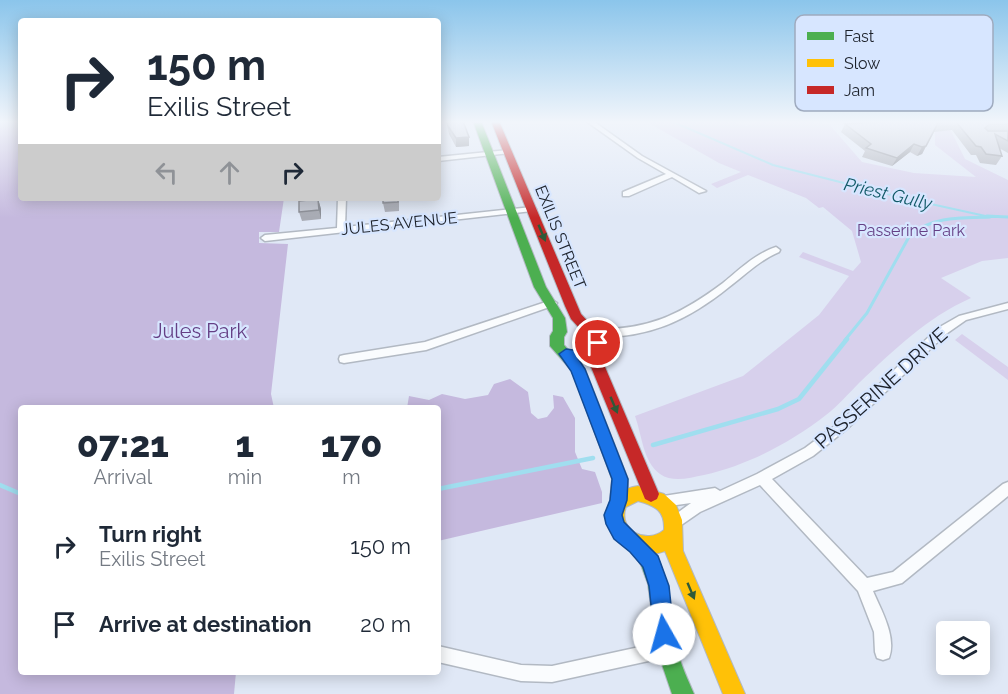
<!DOCTYPE html>
<style>
:root{--surface:#fff;--page:#f6f6f7;--text:#1f2937;--muted:#747a83}
body{margin:0;font-family:Raleway,sans-serif;background:var(--page);color:var(--text);height:100vh;display:flex;flex-direction:column;font-size:22px;white-space:nowrap}
*{box-sizing:border-box;margin:0}
p{font-size:20px;color:var(--muted)}
.icon{flex:none;width:33px;height:33px;fill:none;stroke:currentColor;stroke-width:2;stroke-linecap:round;stroke-linejoin:round}
.map{position:relative;flex:1;overflow:hidden}
.sheet{position:absolute;left:18px;top:405px;width:423px;height:270px;display:flex;flex-direction:column;background:var(--surface);border-radius:6px;box-shadow:0 3px 15px #0003}
.sheet>*{flex:none}
.hud{position:absolute;left:18px;top:18px;width:423px;height:183px;border-radius:6px;box-shadow:0 3px 15px #0003;background:#fff;color:var(--text);overflow:hidden}
.controls{position:absolute;left:936px;top:621px;display:grid;gap:12px}
.controls a{display:grid;place-items:center;width:54px;height:54px;border-radius:6px;background:var(--surface);box-shadow:0 3px 15px #0003;font-size:30px}
.pin{position:absolute;display:grid;place-items:center;width:51px;height:51px;color:#fff;margin:-26px;border:3px solid #fff;border-radius:50%;box-shadow:0 2px 6px #0007}
.me{position:absolute;width:66px;margin:-33px;rotate:353deg;stroke-linejoin:round;filter:drop-shadow(0 0 4px #0008)}
.turn{display:flex;align-items:center;gap:21px;height:126px;padding:0 30px;font-size:27px}
.turn .icon{width:78px;height:78px;stroke-width:2.5}
.turn b{display:block;font-size:42px;line-height:51px}
.lanes{display:flex;align-items:center;height:57px;padding:0 30px;background:#0003;justify-content:center;gap:30px;direction:ltr}
.lanes .off{opacity:.35}
.eta{display:flex;justify-content:space-evenly;align-items:center;height:102px;text-align:center}
.eta b{font-size:36px;font-weight:800;line-height:42px}
ul{padding:0;list-style:none}
li{display:flex;align-items:center;gap:18px;height:78px;padding:0 30px}
li div{flex:1}
li b{display:block;font-size:22px}
li em{font-style:normal}
.map>svg:first-child{display:block}
</style>
<div class="map">
<svg width="1008" height="694" viewBox="0 0 1008 694">
<rect width="100%" height="100%" fill="#e0e8f6"/>
<path fill="#d7d0ec" d="M645,121H732L746,126C769,114 804,122 829,124L862,162L914,173L976,177L935,145V131L940,125L951,131L965,159L1008,180V258L982,261L941,278L971,298C926,318 894,350 859,383C848,394 838,406 826,415C790,443 748,465 704,475C689,478 673,483 660,474C643,462 642,435 635,416L743,376L819,315L849,276L799,257L803,252L853,271L861,262L852,231L823,207L819,208L806,198L748,175L717,188L711,184L741,172L719,163Z
M962,334L1008,367V380L955,340Z"/>
<path fill="#c5b9de" d="M0,121H21V198H284L279,232H259V243L288,244L271,394L274,408H21V672H236L234,694H0Z
M510,379L528,392L531,413L538,419L547,417L554,408L553,395L563,397L575,418V452L582,469L595,472L602,492V503L438,541V408H407L409,396L429,400L442,394L465,399L488,395L494,384Z"/>
<g fill="none" stroke-linecap="round" stroke-linejoin="round">
<path stroke="#a0deef" stroke-width="2" d="M671,121L773,165L899,197L990,217H1008
M956,218L990,217"/>
<path stroke="#a0deef" stroke-width="3" d="M987,216L1008,217
M845,340L867,313L910,235C934,216 961,218 990,217"/>
<path stroke="#a0deef" stroke-width="4.5" d="M653,445L778,409L799,399L847,339
M0,485L21,494
M438,489L593,458"/>
<defs>
<path id="street" d="M586,121H593L642,156L706,191L699,193L672,177L629,196H623V192L666,174L638,158Z
M508,150L511,152L510,153L438,161V157Z
M338,198H346L345,227L532,207L536,209L532,211L265,241L261,238L265,235L337,228Z
M776,247L780,250L779,252C760,260 746,274 729,287C687,321 647,339 592,337L587,333L592,329C647,331 680,315 723,283C740,269 755,254 776,247Z
M552,300L557,303L555,305L426,350L344,363L340,362L339,359L340,356L344,355L425,342Z
M1008,303V309L966,320L946,334L848,428L813,456L772,479L867,578L893,572L1003,484L1008,482V496L902,583L873,591C881,610 897,637 889,658L883,660L877,658L875,652L874,632L858,591L760,485L700,512L674,530L669,529L667,524L669,519L691,503L662,507L657,505L655,501L657,497L715,488L720,491L757,474L805,448L840,422L938,328L959,316Z
M667,641L673,643L675,649L673,655L667,657L552,682L521,681L438,662V646L521,665L552,666Z"/>
<path id="fast" d="M473,121H481L546,287L565,318L567,332L564,337V345L585,369L628,479V500L625,505L619,508L613,505L610,500L612,479L572,371L550,346V336L553,331V318L534,287Z
M637,536C671,550 669,620 677,650C681,665 688,680 694,694H672L657,650L648,584L641,565L628,545L631,539Z"/>
<path id="slow" d="M638,486L664,494L676,505L682,520L683,551L745,694H723L665,551C616,570 577,496 638,486ZM638,501C656,506 665,511 664,530C647,545 617,530 626,507Z"/>
<path id="jam" d="M491,121H499L581,314L604,339L605,367L659,494L657,499L651,502L645,499L643,494L591,367L590,340L571,319L565,306Z"/>
</defs>
<use href="#street" stroke="#b2b9c3" stroke-width="3"/>
<use href="#fast" stroke="#b2b9c3" stroke-width="2"/>
<use href="#slow" stroke="#b2b9c3" stroke-width="2"/>
<use href="#jam" stroke="#b2b9c3" stroke-width="2"/>
<use href="#street" fill="#fafcfe" fill-rule="evenodd"/>
<use href="#fast" fill="#4caf50" fill-rule="evenodd"/>
<use href="#slow" fill="#ffc107" fill-rule="evenodd"/>
<use href="#jam" fill="#c62828" fill-rule="evenodd"/>
</g>
<path fill="#a9acb5" d="M446,121H463L469,146L456,147L449,134Z
M864,121H1008V153L999,148L1002,156L996,165L980,163L976,155H971L952,130L934,132L922,154L917,156L910,152L892,166L862,157L865,151L841,132L845,124L868,123Z
M399,198V211L385,212L383,203Z
M318,199L321,209V219L302,221L299,212Z"/>
<path fill="#898c94" d="M469,137V146L456,147V138Z
M914,144L910,152L892,166L897,158Z
M926,146L922,154L917,156L922,147Z
M318,199L321,209V219L319,210Z"/>
<path fill="#c4c8d3" stroke="#898c94" stroke-width="1.5" d="M447,121H463L469,137L456,138L448,126Z
M881,121H1008V124H990L985,128L988,131H1008V141L995,134L1002,156L986,154L981,147L976,146L956,122L938,123L926,146L922,147L914,144L897,158L866,148L871,144L845,124L883,122Z
M383,198H398V202L383,203Z
M318,199L319,210L299,212V201Z"/>
<defs><path id="oneway-solid" d="M-6-.8H1V-3.2L6.5 0L1 3.2V.8H-6Z" transform="scale(1.5)"/></defs>
<g fill="#2f5a39">
<use href="#oneway-solid" transform="translate(542 233) rotate(67)"/>
<use href="#oneway-solid" transform="translate(614 405) rotate(67)"/>
<use href="#oneway-solid" transform="translate(691 591) rotate(67)"/>
</g>
<linearGradient id="sky" x2="0" y2="1"><stop stop-color="#8bc5eb"/><stop offset="0.56" stop-color="#f1f5fb"/><stop offset="1" stop-color="#f1f5fb" stop-opacity="0"/></linearGradient>
<rect width="1008" height="218" fill="url(#sky)"/>
<path fill="#1a73e8" stroke="#114b97" stroke-width="1.5" d="M598,338L605,343C601,355 592,362 579,360L585,369L628,479L627,500L622,515L624,522L658,556L669,586L674,634L671,641L664,644L657,641L654,634L649,586L643,567L630,552L614,539L606,524L604,515L610,500L612,479L571,371L559,354L566,349C581,351 585,354 593,339Z"/>
<g text-anchor="middle" stroke-width="4.5" stroke-linejoin="round" paint-order="stroke">
<g font-size="16" fill="#1c212a" stroke="#d7e6ff">
<text transform="translate(399 223) rotate(-6)" y="6">JULES AVENUE</text>
<text transform="translate(561 237) rotate(68)" y="6">EXILIS STREET</text>
</g>
<g font-size="16" fill="#653f85" stroke="#d7e6ff">
<text x="911" y="236">Passerine Park</text>
</g>
<g font-size="18" font-style="italic" fill="#115967" stroke="#d7e6ff">
<text transform="translate(888 194) rotate(13)" y="6">Priest Gully</text>
</g>
<g font-size="20" fill="#653f85" stroke="#d7e6ff">
<text x="200" y="338">Jules Park</text>
</g>
<g font-size="20" fill="#1c212a" stroke="#d7e6ff">
<text transform="translate(881 388) rotate(-42)" y="7">PASSERINE DRIVE</text>
</g>
</g>
<rect x="795" y="15" width="198" height="96" rx="9" fill="#d7e6ff" stroke="#9fabbf" stroke-width="1.5"/>
<rect x="807" y="32" width="27" height="8" fill="#4caf50"/>
<rect x="807" y="59" width="27" height="8" fill="#ffc107"/>
<rect x="807" y="86" width="27" height="8" fill="#c62828"/>
<g font-size="16" fill="#1c212a">
<text x="844" y="42">Fast</text>
<text x="844" y="69">Slow</text>
<text x="844" y="96">Jam</text>
</g>
</svg>
<div class="controls">
<a><svg class="icon" aria-label="layers" viewBox="0 0 24 24"><path d="M12 4l9 5-9 5-9-5zM3 14l9 5 9-5"/></svg></a>
</div>
<div class="pin" style="left:598px;top:343px;background:#d93025"><svg class="icon" aria-label="arrive" viewBox="0 0 24 24"><path d="M6 21V4h12l-3 4 3 4H6"/></svg></div>
<svg class="me" style="left:664px;top:634px" viewBox="-20 -20 40 40"><circle r="19" fill="#fff"/><path d="M0-13L10 11 0 6-10 11z" fill="#1a73e8"/></svg>
<div class="hud">
<div class="turn"><svg class="icon" aria-label="right" viewBox="0 0 24 24"><path d="M7 20v-9h11M14 6l5 5-5 5"/></svg><div><b>150 m</b>Exilis Street</div></div>
<div class="lanes"><svg class="icon off" aria-label="left" viewBox="0 0 24 24"><path d="M17 20v-9H6M10 6l-5 5 5 5"/></svg><svg class="icon off" aria-label="ahead" viewBox="0 0 24 24"><path d="M12 20V5M6 11l6-6 6 6"/></svg><svg class="icon" aria-label="right" viewBox="0 0 24 24"><path d="M7 20v-9h11M14 6l5 5-5 5"/></svg></div>
</div>
<section class="sheet">
<div class="eta">
<div><b>07:21</b><p>Arrival</p></div>
<div><b>1</b><p>min</p></div>
<div><b>170</b><p>m</p></div>
</div>
<ul>
<li><svg class="icon" aria-label="right" viewBox="0 0 24 24"><path d="M7 20v-9h11M14 6l5 5-5 5"/></svg><div><b>Turn right</b><p>Exilis Street</p></div><em>150 m</em></li>
<li><svg class="icon" aria-label="arrive" viewBox="0 0 24 24"><path d="M6 21V4h12l-3 4 3 4H6"/></svg><div><b>Arrive at destination</b></div><em>20 m</em></li>
</ul>
</section>
</div>
